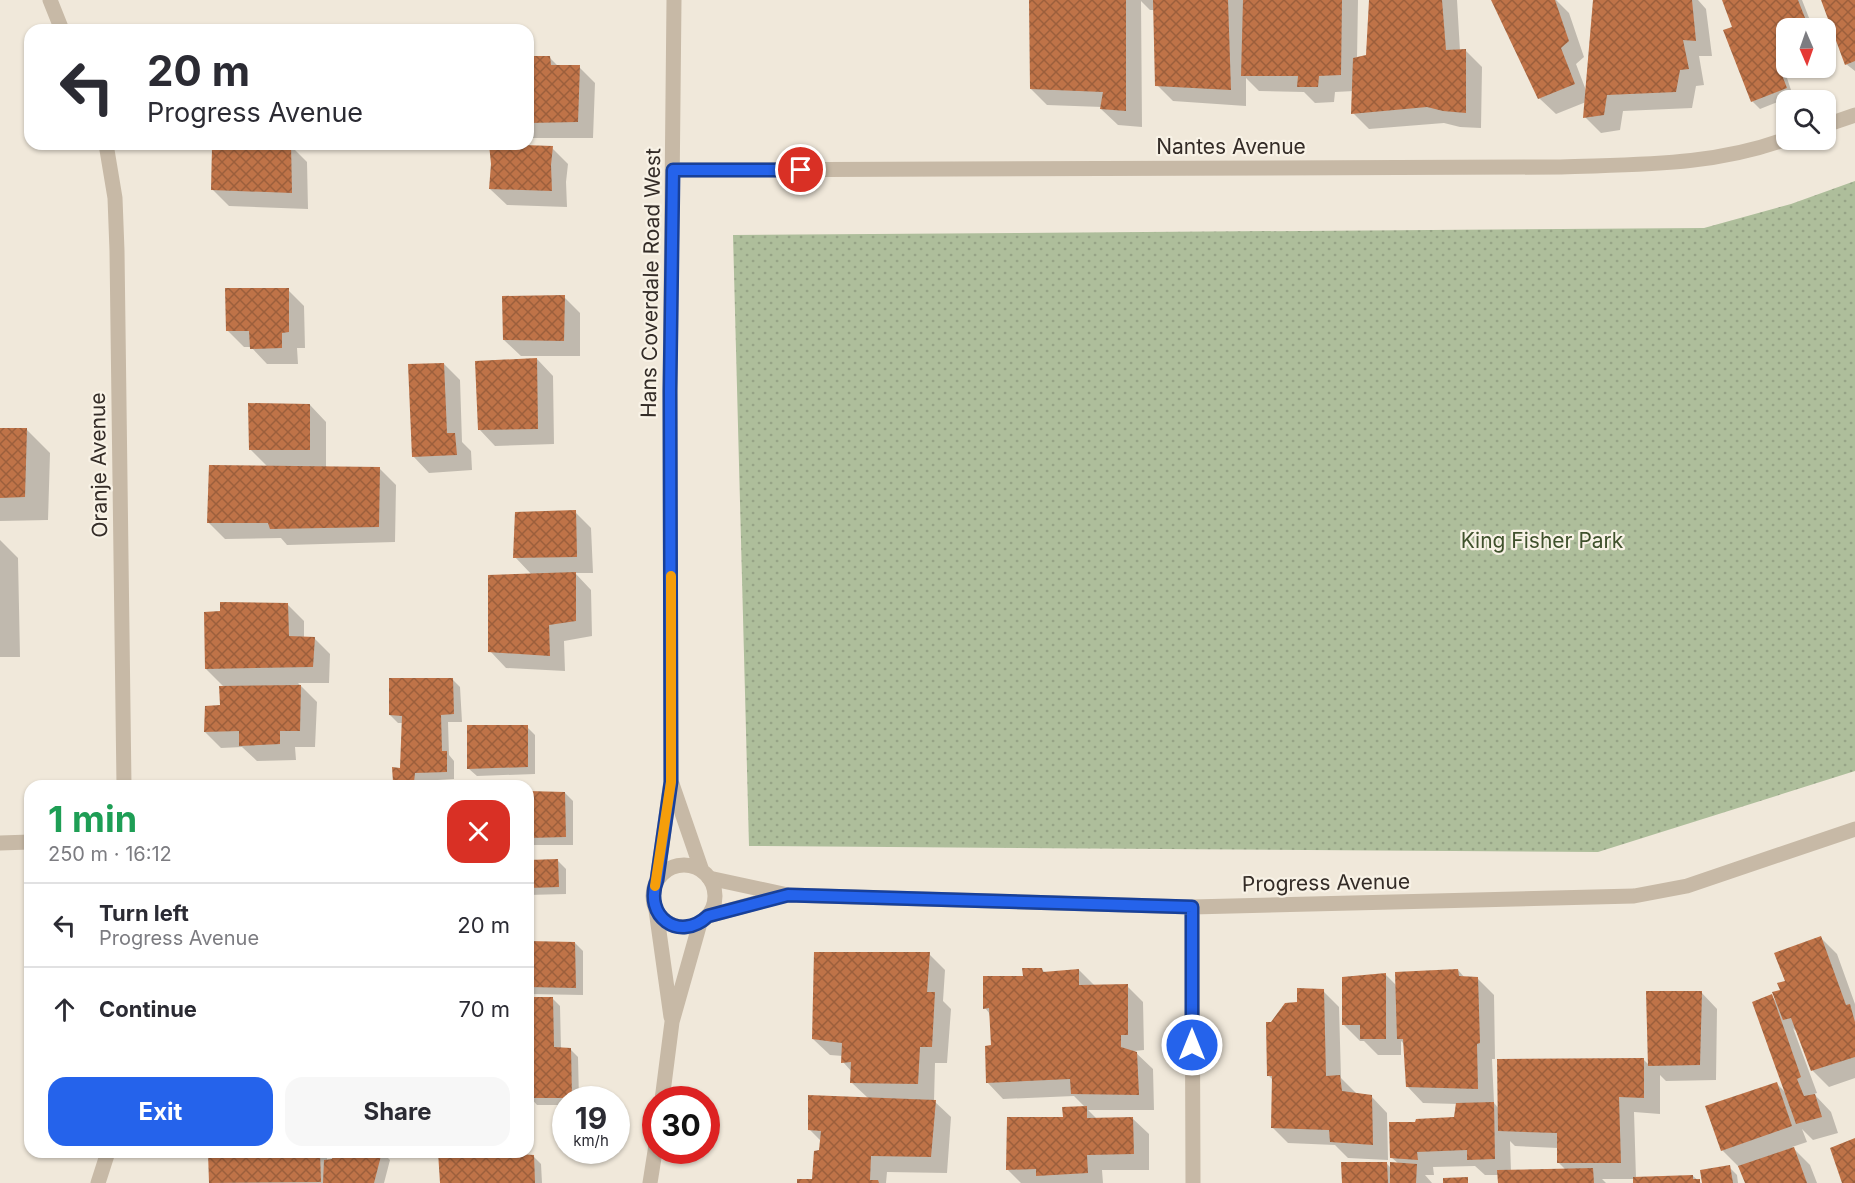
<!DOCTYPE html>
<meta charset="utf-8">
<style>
:root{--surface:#fff;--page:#f7f7f7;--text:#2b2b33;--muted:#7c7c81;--line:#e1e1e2;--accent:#2563eb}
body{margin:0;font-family:Inter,sans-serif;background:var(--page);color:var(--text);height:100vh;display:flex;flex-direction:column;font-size:22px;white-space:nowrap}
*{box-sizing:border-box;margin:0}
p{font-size:20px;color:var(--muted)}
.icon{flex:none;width:33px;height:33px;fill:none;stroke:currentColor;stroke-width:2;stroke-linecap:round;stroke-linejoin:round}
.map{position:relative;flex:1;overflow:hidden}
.sheet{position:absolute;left:24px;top:780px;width:510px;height:378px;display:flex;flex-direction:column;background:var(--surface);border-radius:18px;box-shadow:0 2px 4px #0004}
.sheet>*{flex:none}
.top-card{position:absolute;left:24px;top:24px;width:510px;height:126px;border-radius:18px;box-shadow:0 2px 4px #0004;background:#fff;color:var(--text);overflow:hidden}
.needle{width:39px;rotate:178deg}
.buttons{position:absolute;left:1776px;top:18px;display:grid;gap:12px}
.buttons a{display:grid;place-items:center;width:60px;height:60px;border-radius:12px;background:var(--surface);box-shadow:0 2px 4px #0004;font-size:30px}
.speed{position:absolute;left:552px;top:1086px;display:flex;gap:12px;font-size:30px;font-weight:700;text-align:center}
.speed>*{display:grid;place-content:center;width:78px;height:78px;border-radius:50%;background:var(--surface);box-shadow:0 2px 4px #0004;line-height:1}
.speed small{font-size:15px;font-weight:400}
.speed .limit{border:9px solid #d22;background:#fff;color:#111}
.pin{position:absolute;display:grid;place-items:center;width:51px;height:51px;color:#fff;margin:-26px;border:3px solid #fff;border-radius:50%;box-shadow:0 2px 6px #0007}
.me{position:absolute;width:66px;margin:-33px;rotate:0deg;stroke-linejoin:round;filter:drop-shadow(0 0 4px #0008)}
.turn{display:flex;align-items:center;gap:21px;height:126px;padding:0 24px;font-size:27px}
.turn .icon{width:78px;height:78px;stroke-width:2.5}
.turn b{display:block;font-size:42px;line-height:51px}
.round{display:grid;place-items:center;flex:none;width:63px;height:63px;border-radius:18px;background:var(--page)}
.summary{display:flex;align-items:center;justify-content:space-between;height:102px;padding:0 24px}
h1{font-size:36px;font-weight:700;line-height:45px;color:#1e9e55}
.button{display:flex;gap:12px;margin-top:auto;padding:12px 24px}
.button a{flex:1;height:69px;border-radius:18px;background:var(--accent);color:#fff;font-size:24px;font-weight:700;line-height:69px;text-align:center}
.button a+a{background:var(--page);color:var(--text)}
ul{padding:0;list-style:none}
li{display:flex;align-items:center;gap:18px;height:84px;padding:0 24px;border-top:2px solid var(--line)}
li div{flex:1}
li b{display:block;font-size:22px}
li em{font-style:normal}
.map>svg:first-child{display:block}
</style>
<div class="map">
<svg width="1855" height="1183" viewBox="0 0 1855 1183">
<defs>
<pattern id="park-dots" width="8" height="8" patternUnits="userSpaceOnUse" patternTransform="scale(1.5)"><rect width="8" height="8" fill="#aebe9b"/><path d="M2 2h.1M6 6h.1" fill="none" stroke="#96a386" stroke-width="1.8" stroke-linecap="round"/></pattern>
<pattern id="building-cross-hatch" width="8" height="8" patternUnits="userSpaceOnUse" patternTransform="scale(1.5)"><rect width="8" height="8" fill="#bf7348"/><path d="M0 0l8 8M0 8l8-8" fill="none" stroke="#9c5f3c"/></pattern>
</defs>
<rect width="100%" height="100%" fill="#f0e8da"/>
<path fill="url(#park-dots)" d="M1855,181V771L1598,852L749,846L733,235L1704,228L1791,204Z"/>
<path fill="#0003" fill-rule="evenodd" d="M1030,0H1358L1357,59L1368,56L1370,0H1457L1460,51H1466L1482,67L1481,128L1460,127L1444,123L1369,129L1353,113L1354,91L1335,92L1334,102L1315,103L1304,92L1259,91L1246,78V106L1173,101L1157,85L1155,10H1150L1141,1L1142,127L1118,125L1101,109L1102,107L1047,105L1031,89Z
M1493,0H1556L1569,13L1584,57L1576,64L1587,93L1594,0H1698L1706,9L1712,56H1699L1704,85L1696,86L1692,108L1623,111L1620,130L1601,133L1585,117L1586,102L1556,114L1539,98Z
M1723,0H1802L1813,28H1786V68H1814L1787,78L1793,96L1760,109L1752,101L1734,28Z
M1823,0H1855V71L1846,64Z
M528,57L550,58L559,67H579L595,83L593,138H528Z
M210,144H279V146H291L307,162L308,209L229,206L213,190V147Z
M552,148L568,164L566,182L567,207L507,205L490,189Z
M288,290L304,306L305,348H297L298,364H267L251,347H244L228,331Z
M564,297L580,313V356H521L504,340Z
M537,359L553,376L554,444L495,446L479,429Z
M444,364L460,380L462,442L471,451L472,470L429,473L413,456Z
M310,405L326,422V468L380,469L396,485L395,542L287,545L281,538L225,539L209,523L268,467L250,449Z
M0,429H26L50,453L48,520L0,521Z
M575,512L591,528L593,573H575L591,590L592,636L564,641L565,671L506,668L490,651L532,575L515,557Z
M0,540L18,558L20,657H0Z
M288,605L304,621V638H314L330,654L329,683H298L317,702L315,747H295L296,760L257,761L242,747L221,748L205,732L221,706L225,688L206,669Z
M452,679L460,687L462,722H448L449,755L454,761V779L422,781L421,786H399L394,782L401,769L403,723H398L390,715Z
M527,727L535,735V774L477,776L469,769Z
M528,793H565L573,801V845H528Z
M528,861H558L566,869V894L528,895Z
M1821,938L1837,954L1855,1004V1078L1829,1087L1813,1071L1798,1033L1793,1028L1817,1093L1814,1094L1831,1112L1838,1133L1813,1140L1802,1129L1807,1142L1792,1147L1810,1165L1817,1183H1747L1738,1166L1722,1150L1776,1083L1786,1093L1771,996L1778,1003L1781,991L1787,982Z
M528,942L575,943L583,951V995L528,994Z
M929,954L945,970L943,1001L951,1009L947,1063H935L934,1101L951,1117L947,1173L887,1172L886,1183H798L814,1181L821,1151V1141L809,1129L868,1098L851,1082L852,1072L843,1062V1056L830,1055L813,1039Z
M1041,969L1046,973L1079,970L1095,986H1127L1143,1002L1144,1050L1134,1051L1153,1069L1154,1110H1088L1097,1119L1132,1118L1149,1134V1170H1102L1103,1183H1021L1007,1169L1064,1119L1086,1108L1074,1096L1003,1099L987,1082L992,1046L990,1014L985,1008L1025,977Z
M1458,970L1465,978L1478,979L1494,995L1495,1059H1492L1494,1103L1499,1109L1643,1059L1650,1066L1701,992L1717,1009L1716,1080L1666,1081L1660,1075V1114L1634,1112L1636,1178L1693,1176L1701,1183H1634V1179H1602L1606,1183H1499V1175H1485L1475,1166L1433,1167L1434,1175H1425L1432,1183H1343L1387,1164L1392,1169L1399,1164L1391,1157L1416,1123L1455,1119L1457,1104L1423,1103L1407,1086L1405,1045L1401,1041V1055H1378L1364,1041H1360L1344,1025L1385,974L1397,986ZM1510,1141L1515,1146L1558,1148L1559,1163L1566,1170L1511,1172Z
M1323,991L1339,1007L1341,1078L1356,1093L1371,1096L1387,1113L1388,1160L1348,1158L1335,1145L1288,1143L1272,1127L1273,1080L1268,1075L1272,1023L1298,1004Z
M528,998H552L560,1006L561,1049H570L578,1057L579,1100H566V1105H537L530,1097Z
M210,1152H327V1161L333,1160L334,1152H382L390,1160L384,1183H212Z
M440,1152H524L525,1156H533L541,1164L542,1183H442Z
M1729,1167L1737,1175L1738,1183H1704Z"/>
<path fill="url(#building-cross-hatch)" d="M1029,0H1126V111L1100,109L1103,92L1030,89Z
M1153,0H1228L1231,90L1155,86Z
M1243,0H1342L1341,75L1319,76L1318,87H1297L1298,76H1241Z
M1369,0H1442L1446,50L1466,49V113L1443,111L1427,107L1351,114L1353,58L1366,55Z
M1491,0H1555L1569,41L1561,48L1575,84L1538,99Z
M1593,0H1692L1696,41L1683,40L1689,69L1680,70L1676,92L1607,95L1604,115L1583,118Z
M1722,0H1798L1809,28H1786V67L1780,70L1787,88L1751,102L1723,30L1732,27Z
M1821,0H1855V61L1845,65Z
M528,56H550L551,65H580L578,122L528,123Z
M291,144L292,193L211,190L212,147Z
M489,144L553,146L551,165L552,191L489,189L491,164Z
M225,288H289V332L282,333V348L250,349L249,331H226Z
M565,295L564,341L503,340L502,296Z
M537,358L538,429L478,430L475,361Z
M444,363L447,433H455L457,455L412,457L408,364Z
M248,403L310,404V450H249Z
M0,428H27L25,497L0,498Z
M209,465L380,467L379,527L270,529L268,523H207Z
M576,510L577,557L513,558L515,512Z
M576,572V621L549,625L550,656L488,652V575Z
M220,602L288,603L289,636L315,637L313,667L205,669L204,612L220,611Z
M389,678H453L454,714L441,715L442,751H447V772L415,773L414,782H393L392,767L400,768L402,716L389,715Z
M301,685L300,731H280V744L239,746V731L204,732L205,706L220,705L219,686Z
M467,725H528V767L467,769Z
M528,791L565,792L566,837L528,838Z
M558,859L559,887L528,888V860Z
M1821,936L1846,1005L1850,1004L1855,1022V1057L1811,1071L1791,1018L1783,1020L1772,992L1780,990L1777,983L1785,981L1774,953Z
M528,941L575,942L576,988L528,987Z
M814,952H930L927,992H935L932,1047H920L918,1084L850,1083L851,1062L841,1063L842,1043L812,1039Z
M1022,968H1042L1043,972L1079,969V985L1128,984V1035H1121V1047L1137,1052L1139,1095L1071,1094L1070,1079L986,1083L985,1046L991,1045L989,1008L983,1009V976H1023Z
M1458,969L1459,976L1478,977L1480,1043L1477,1044L1478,1089L1406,1087L1403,1039H1397L1395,972Z
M1386,973V1039H1360V1025H1342V977Z
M1297,988L1324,989L1326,1076L1340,1075L1342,1091L1372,1095L1373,1145L1330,1142L1329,1130L1271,1128L1272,1076H1267L1266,1022H1271L1285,1003L1297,1002Z
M1646,991H1702L1700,1065L1648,1066Z
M1772,994L1801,1077L1797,1079L1804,1096L1815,1094L1822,1117L1796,1124L1752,1002Z
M528,997H553L554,1047L571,1048L572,1098H528Z
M1644,1058V1098L1619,1097L1621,1163H1557V1133L1498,1131L1497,1059Z
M1777,1082L1792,1126L1721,1151L1705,1106Z
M808,1095L936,1100L931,1157L871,1156L870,1180H878L879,1183H797V1179H812L814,1151L819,1150L821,1131L808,1130Z
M1494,1102L1495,1159L1467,1160V1150L1417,1152L1418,1160L1390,1158L1389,1122H1415L1416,1119L1454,1117L1456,1103Z
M1087,1106V1118L1133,1117L1134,1154L1087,1155L1088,1173L1036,1176V1169L1006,1170L1007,1117H1063L1062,1107Z
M1855,1138V1183H1842L1830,1148Z
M1794,1147L1807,1183H1745L1738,1166Z
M208,1152H320L321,1182L209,1183Z
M333,1152H382L374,1183H323L324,1160L332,1159Z
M438,1152H518V1154L534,1155L535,1183H440Z
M1341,1162H1387L1388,1183H1342Z
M1390,1162L1417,1164L1416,1183H1390Z
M1730,1165L1733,1183H1702L1700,1170Z
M1593,1168L1594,1183H1498L1497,1170Z
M1693,1175V1179H1700V1183H1633V1177Z
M1468,1177V1183H1443V1178Z"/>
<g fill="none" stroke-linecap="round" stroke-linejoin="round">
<path stroke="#c7b9a6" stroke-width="15" d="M50,0L62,30
M1826,125L1855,115
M106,144L115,198L117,251L124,786
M673,170L1561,167C1638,164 1713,166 1786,139
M0,843L30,842
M709,878L788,895L1192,907L1634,896L1687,886L1855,829
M1192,907L1193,1183
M708,916L785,895
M98,1183L108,1152"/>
<path stroke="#c7b9a6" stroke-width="15" d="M672,784L702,871
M653 896a31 31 0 1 1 62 0a31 31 0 1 1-62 0Z
M657,880L671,781L670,391L674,0
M656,910L671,1017
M662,1100L672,1022L700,923
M650,1183L656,1145"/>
</g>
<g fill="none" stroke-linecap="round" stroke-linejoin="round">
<defs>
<path id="route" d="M801,170H673L670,391L671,782L657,880C643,916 679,943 708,916L788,895L1192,907V1045"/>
</defs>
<use href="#route" stroke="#184099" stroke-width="15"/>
<use href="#route" stroke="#2563eb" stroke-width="10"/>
<path stroke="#f59e0b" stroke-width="10" d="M655,886L671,782V576"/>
</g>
<g text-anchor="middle" stroke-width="4.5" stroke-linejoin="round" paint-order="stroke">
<g font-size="21" fill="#342c27" stroke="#f8f2e6">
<text x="1231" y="154">Nantes Avenue</text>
<text transform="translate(651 283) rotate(-89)" y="7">Hans Coverdale Road West</text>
<text transform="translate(99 465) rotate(-91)" y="7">Oranje Avenue</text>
<text transform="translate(1326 883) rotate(-1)" y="7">Progress Avenue</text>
</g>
<g font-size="21" fill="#3f512c" stroke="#f8f2e6">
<text x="1542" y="548">King Fisher Park</text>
</g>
</g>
</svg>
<div class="buttons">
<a><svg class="needle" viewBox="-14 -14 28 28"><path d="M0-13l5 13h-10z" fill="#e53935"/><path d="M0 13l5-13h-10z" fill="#7c7c81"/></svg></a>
<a><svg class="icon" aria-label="search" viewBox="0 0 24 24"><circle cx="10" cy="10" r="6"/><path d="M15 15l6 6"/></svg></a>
</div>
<div class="speed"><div>19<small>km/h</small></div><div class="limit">30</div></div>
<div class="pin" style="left:801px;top:170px;background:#d93025"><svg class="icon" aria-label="arrive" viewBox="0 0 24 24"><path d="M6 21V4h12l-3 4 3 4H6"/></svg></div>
<svg class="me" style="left:1192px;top:1045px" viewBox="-20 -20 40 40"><circle r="17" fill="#2563eb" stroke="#fff" stroke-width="3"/><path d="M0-11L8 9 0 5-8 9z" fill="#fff"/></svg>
<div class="top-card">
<div class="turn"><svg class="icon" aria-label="left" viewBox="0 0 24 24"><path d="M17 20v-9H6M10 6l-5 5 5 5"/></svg><div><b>20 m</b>Progress Avenue</div></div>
</div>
<section class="sheet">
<div class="summary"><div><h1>1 min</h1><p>250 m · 16:12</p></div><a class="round" style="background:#d93025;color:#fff"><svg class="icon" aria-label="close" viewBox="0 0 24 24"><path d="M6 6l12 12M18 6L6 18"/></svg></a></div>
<ul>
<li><svg class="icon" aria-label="left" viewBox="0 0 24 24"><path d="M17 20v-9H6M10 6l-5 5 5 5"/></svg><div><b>Turn left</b><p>Progress Avenue</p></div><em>20 m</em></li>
<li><svg class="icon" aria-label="ahead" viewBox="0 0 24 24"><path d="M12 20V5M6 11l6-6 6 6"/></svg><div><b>Continue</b></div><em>70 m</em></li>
</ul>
<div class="button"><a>Exit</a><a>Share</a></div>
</section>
</div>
